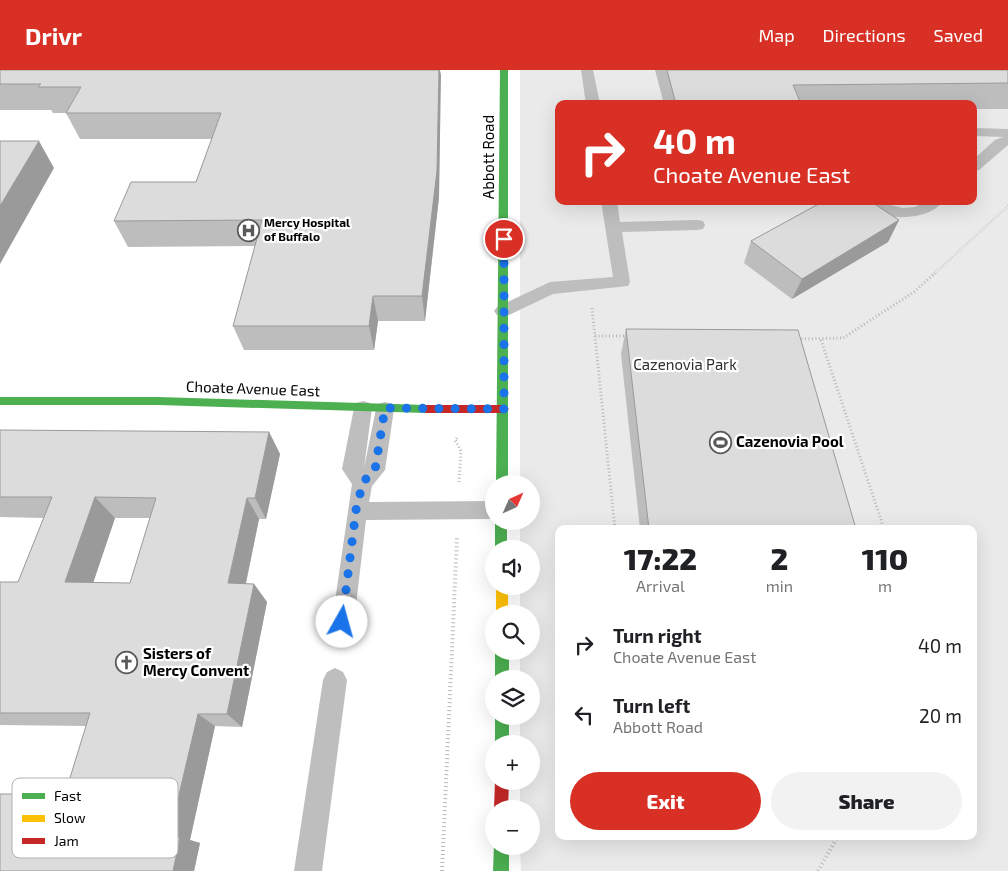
<!DOCTYPE html>
<meta charset="utf-8">
<style>
:root{--surface:#fff;--page:#f2f2f2;--text:#202124;--muted:#757577;--accent:#d93025}
body{margin:0;font-family:"Exo 2",sans-serif;background:var(--page);color:var(--text);height:100vh;display:flex;flex-direction:column;font-size:19px;white-space:nowrap}
*{box-sizing:border-box;margin:0}
p{font-size:16px;color:var(--muted)}
.icon{flex:none;width:28px;height:28px;fill:none;stroke:currentColor;stroke-width:2;stroke-linecap:round;stroke-linejoin:round}
.map{position:relative;flex:1;overflow:hidden}
.panel{position:absolute;left:555px;top:455px;width:422px;height:315px;display:flex;flex-direction:column;background:var(--surface);border-radius:10px;box-shadow:0 5px 20px #0002}
.panel>*{flex:none}
.hud{position:absolute;left:555px;top:30px;width:422px;height:105px;border-radius:10px;box-shadow:0 5px 20px #0002;background:#d93025;color:#fff;overflow:hidden}
.needle{width:32px;rotate:45deg}
.controls{position:absolute;left:485px;top:405px;display:grid;gap:10px}
.controls a{display:grid;place-items:center;width:55px;height:55px;border-radius:50%;background:var(--surface);box-shadow:0 5px 20px #0002;font-size:25px}
.pin{position:absolute;display:grid;place-items:center;width:42px;height:42px;color:#fff;margin:-21px;border:2px solid #fff;border-radius:50%;box-shadow:0 1px 5px #0007}
.me{position:absolute;width:55px;margin:-28px;rotate:7deg;stroke-linejoin:round;filter:drop-shadow(0 0 4px #0008)}
.turn{display:flex;align-items:center;gap:18px;height:105px;padding:0 15px;font-size:22px}
.turn .icon{width:65px;height:65px;stroke-width:2.5}
.turn b{display:block;font-size:35px;line-height:42px}
.eta{display:flex;justify-content:space-evenly;align-items:center;height:85px;text-align:center}
.eta b{font-size:30px;font-weight:800;line-height:35px}
.primary-button{display:flex;gap:10px;margin-top:auto;padding:10px 15px}
.primary-button a{flex:1;height:58px;border-radius:30px;background:var(--accent);color:#fff;font-size:20px;font-weight:800;line-height:58px;text-align:center}
.primary-button a+a{background:var(--page);color:var(--text)}
ul{padding:0;list-style:none}
li{display:flex;align-items:center;gap:15px;height:70px;padding:0 15px}
li div{flex:1}
li b{display:block;font-size:19px}
li em{font-style:normal}
header{display:flex;align-items:center;gap:30px;box-sizing:border-box;height:70px;padding:0 25px;background:var(--accent);color:#fff}
header strong{font-size:24px}
nav{display:flex;gap:28px;margin-inline-start:auto;font-size:18px}
.map>svg:first-child{display:block}
</style>
<header>
<strong>Drivr</strong>
<nav><a>Map</a><a>Directions</a><a>Saved</a></nav>
</header>
<div class="map">
<svg width="1008" height="801" viewBox="0 0 1008 801">
<rect width="100%" height="100%" fill="#fff"/>
<path fill="#eaeaea" fill-rule="evenodd" d="M520,0H1008V801H521L520,776H531V739H520V711H531V674H520V646H531V609H520V581H531V544H520V516H531V479H520V451H531V414H520ZM559,34H974V131H559ZM559,459H974V766H559Z"/>
<g fill="none" stroke-linecap="round" stroke-linejoin="round">
<path stroke="#b8b8b8" stroke-width="2.5" stroke-dasharray="0.5 2" stroke-linecap="butt" d="M934,204L1008,136"/>
<path stroke="#b8b8b8" stroke-width="3" stroke-dasharray="1 2.5" stroke-linecap="butt" d="M592,238L615,459
M595,266H627
M798,269L843,268L914,222L935,203
M821,270L884,459
M457,368L455,370L461,381L459,412"/>
<path stroke="#b8b8b8" stroke-width="4" stroke-dasharray="1 3" stroke-linecap="butt" d="M442,801L457,468
M818,801L838,766"/>
<path fill="#bebebe" fill-rule="evenodd" d="M581,0H593L600,34H586Z
M974,58L1008,59V75L979,100L974,101V89L995,70L1003,67L974,66Z
M601,131H617L620,152L697,150L703,151L705,155L703,159L697,160L622,162L630,212L628,216L553,224L509,245L503,247L497,245L494,241L497,237L550,212L613,207Z
M856,131H875L903,138L915,137L926,131H943C928,154 869,151 856,131Z
M363,331L370,333L372,338L364,398L376,339L378,334L385,332L392,334L394,339L385,400L372,416L369,432L494,431V449L366,450L354,552L351,560L343,563L335,560L332,552L352,414L342,399L354,338L356,333Z
M335,598L343,602L347,610L322,801H294L323,610L327,602Z"/>
<path fill="#4caf50" fill-rule="evenodd" d="M500,0H508V414H496Z
M0,327H158L426,335L431,339L426,343L158,335H0Z
M495,451H507V479H495Z
M495,581H509V609H495Z
M495,646H509V674H495Z
M494,775L509,776V801H493Z"/>
<path fill="#ffc107" fill-rule="evenodd" d="M496,516H508V544H496Z"/>
<path fill="#c62828" fill-rule="evenodd" d="M426,335H504L509,339L504,343H426L421,339Z
M495,711H509L508,739H494Z"/>
</g>
<path fill="#bdbdbd" fill-rule="evenodd" d="M0,0H440L439,127L425,251H378L374,280H244L233,256L255,176L128,177L114,151L196,112L212,69H80L66,43H53L51,40H0Z
M655,0H1008V39H974V34H664Z
M899,150L888,172L792,229L744,193L751,171Z
M626,259L856,459H640L621,284Z
M0,361L269,362L280,384L266,449H259L246,514H254L267,532L242,657L215,656L190,770L200,773L194,801L65,724L86,656L0,655V512H18L44,448L0,447ZM115,448H150L130,513H93Z"/>
<path fill="#9a9a9a" d="M439,0H440L441,5L439,127L425,251L422,226Z
M39,71L54,98L0,194V136Z
M899,150L888,172L792,229L802,209Z
M373,226L378,251L374,280L369,256Z
M269,362L280,384L266,449L255,428Z
M95,427L115,448L87,531L65,512Z
M247,428L259,449L242,531L228,513Z
M254,514L267,532L242,657L227,644Z
M198,644L215,656L190,770L200,773L194,801H173L169,767Z"/>
<path fill="#dcdcdc" stroke="#9a9a9a" fill-rule="evenodd" d="M0,0H439L437,101L422,226H373L369,256H233L262,150L114,151L131,112H196L221,43H66L81,17H38L41,14H0Z
M667,0H1008V13L793,15L801,34H676Z
M0,71H39L0,136Z
M824,131H870L899,150L802,209L751,171Z
M626,259L798,260L856,459H649Z
M0,360L269,362L255,428H247L228,513L254,514L227,644H198L169,767H180L173,801H0V724H65L90,643H0V512H18L52,427H0ZM95,427L156,428L130,513L65,512Z"/>
<g fill="none" stroke-linecap="round" stroke-linejoin="round">
<path stroke="#1a73e8" stroke-width="9" stroke-dasharray="0 16.2" d="M342,552L356,440L363,412L375,400L385,338L504,339V169"/>
</g>
<defs>
<symbol id="hospital-ring" viewBox="-11 -11 22 22"><circle r="9.5" fill="#fff" stroke="#595959" stroke-width="1.5"/><path d="M-5-5h3v3.5h4V-5h3V5h-3V1.5h-4V5h-3Z" fill="#595959"/></symbol>
<symbol id="stadium-ring" viewBox="-11 -11 22 22"><circle r="9.5" fill="#fff" stroke="#595959" stroke-width="1.5"/><path d="M0-5a6.5 5 0 1 0 0 10a6.5 5 0 1 0 0-10ZM-3.5-1.8h7v3.6h-7Z" fill="#595959"/></symbol>
<symbol id="church-ring" viewBox="-11 -11 22 22"><circle r="9.5" fill="#fff" stroke="#595959" stroke-width="1.5"/><path d="M-1.2-6h2.4v3.5h3.3v2.4h-3.3V6h-2.4V-.1h-3.3v-2.4h3.3Z" fill="#595959"/></symbol>
</defs>
<g fill-rule="evenodd">
<use href="#hospital-ring" x="236" y="148" width="25" height="25"/>
<use href="#stadium-ring" x="708" y="360" width="25" height="25"/>
<use href="#church-ring" x="114" y="580" width="25" height="25"/>
</g>
<g text-anchor="middle" stroke-width="4.5" stroke-linejoin="round" paint-order="stroke">
<g font-size="12" font-weight="bold" fill="#000" stroke="#fff" text-anchor="start">
<text x="264" y="157">Mercy Hospital<tspan x="264" dy="14">of Buffalo</tspan></text>
</g>
<g font-size="15" fill="#000" stroke="#fff">
<text transform="translate(489 87) rotate(-90)" y="5">Abbott Road</text>
<text transform="translate(253 319) rotate(2)" y="5">Choate Avenue East</text>
</g>
<g font-size="15" fill="#2f2f2f" stroke="#fff">
<text x="685" y="300">Cazenovia Park</text>
</g>
<g font-size="15" font-weight="bold" fill="#000" stroke="#fff" text-anchor="start">
<text x="736" y="377">Cazenovia Pool</text>
<text x="143" y="589">Sisters of<tspan x="143" dy="17">Mercy Convent</tspan></text>
</g>
</g>
<rect x="12" y="708" width="166" height="80" rx="8" fill="#fff" stroke="#b2b2b2" stroke-width="1"/>
<rect x="22" y="723" width="23" height="6" fill="#4caf50"/>
<rect x="22" y="745" width="23" height="7" fill="#ffc107"/>
<rect x="22" y="768" width="23" height="6" fill="#c62828"/>
<g font-size="14" fill="#000">
<text x="54" y="731">Fast</text>
<text x="54" y="753">Slow</text>
<text x="54" y="776">Jam</text>
</g>
</svg>
<div class="controls">
<a><svg class="needle" viewBox="-14 -14 28 28"><path d="M0-13l5 13h-10z" fill="#e53935"/><path d="M0 13l5-13h-10z" fill="#757577"/></svg></a>
<a><svg class="icon" aria-label="sound" viewBox="0 0 24 24"><path d="M4 9h4l5-4v14l-5-4H4zM17 9q2 3 0 6"/></svg></a>
<a><svg class="icon" aria-label="search" viewBox="0 0 24 24"><circle cx="10" cy="10" r="6"/><path d="M15 15l6 6"/></svg></a>
<a><svg class="icon" aria-label="layers" viewBox="0 0 24 24"><path d="M12 4l9 5-9 5-9-5zM3 14l9 5 9-5"/></svg></a>
<a>+</a>
<a>−</a>
</div>
<div class="pin" style="left:504px;top:169px;background:#d93025"><svg class="icon" aria-label="arrive" viewBox="0 0 24 24"><path d="M6 21V4h12l-3 4 3 4H6"/></svg></div>
<svg class="me" style="left:342px;top:552px" viewBox="-20 -20 40 40"><circle r="19" fill="#fff"/><path d="M0-13L10 11 0 6-10 11z" fill="#1a73e8"/></svg>
<div class="hud">
<div class="turn"><svg class="icon" aria-label="right" viewBox="0 0 24 24"><path d="M7 20v-9h11M14 6l5 5-5 5"/></svg><div><b>40 m</b>Choate Avenue East</div></div>
</div>
<section class="panel">
<div class="eta">
<div><b>17:22</b><p>Arrival</p></div>
<div><b>2</b><p>min</p></div>
<div><b>110</b><p>m</p></div>
</div>
<ul>
<li><svg class="icon" aria-label="right" viewBox="0 0 24 24"><path d="M7 20v-9h11M14 6l5 5-5 5"/></svg><div><b>Turn right</b><p>Choate Avenue East</p></div><em>40 m</em></li>
<li><svg class="icon" aria-label="left" viewBox="0 0 24 24"><path d="M17 20v-9H6M10 6l-5 5 5 5"/></svg><div><b>Turn left</b><p>Abbott Road</p></div><em>20 m</em></li>
</ul>
<div class="primary-button"><a>Exit</a><a>Share</a></div>
</section>
</div>
